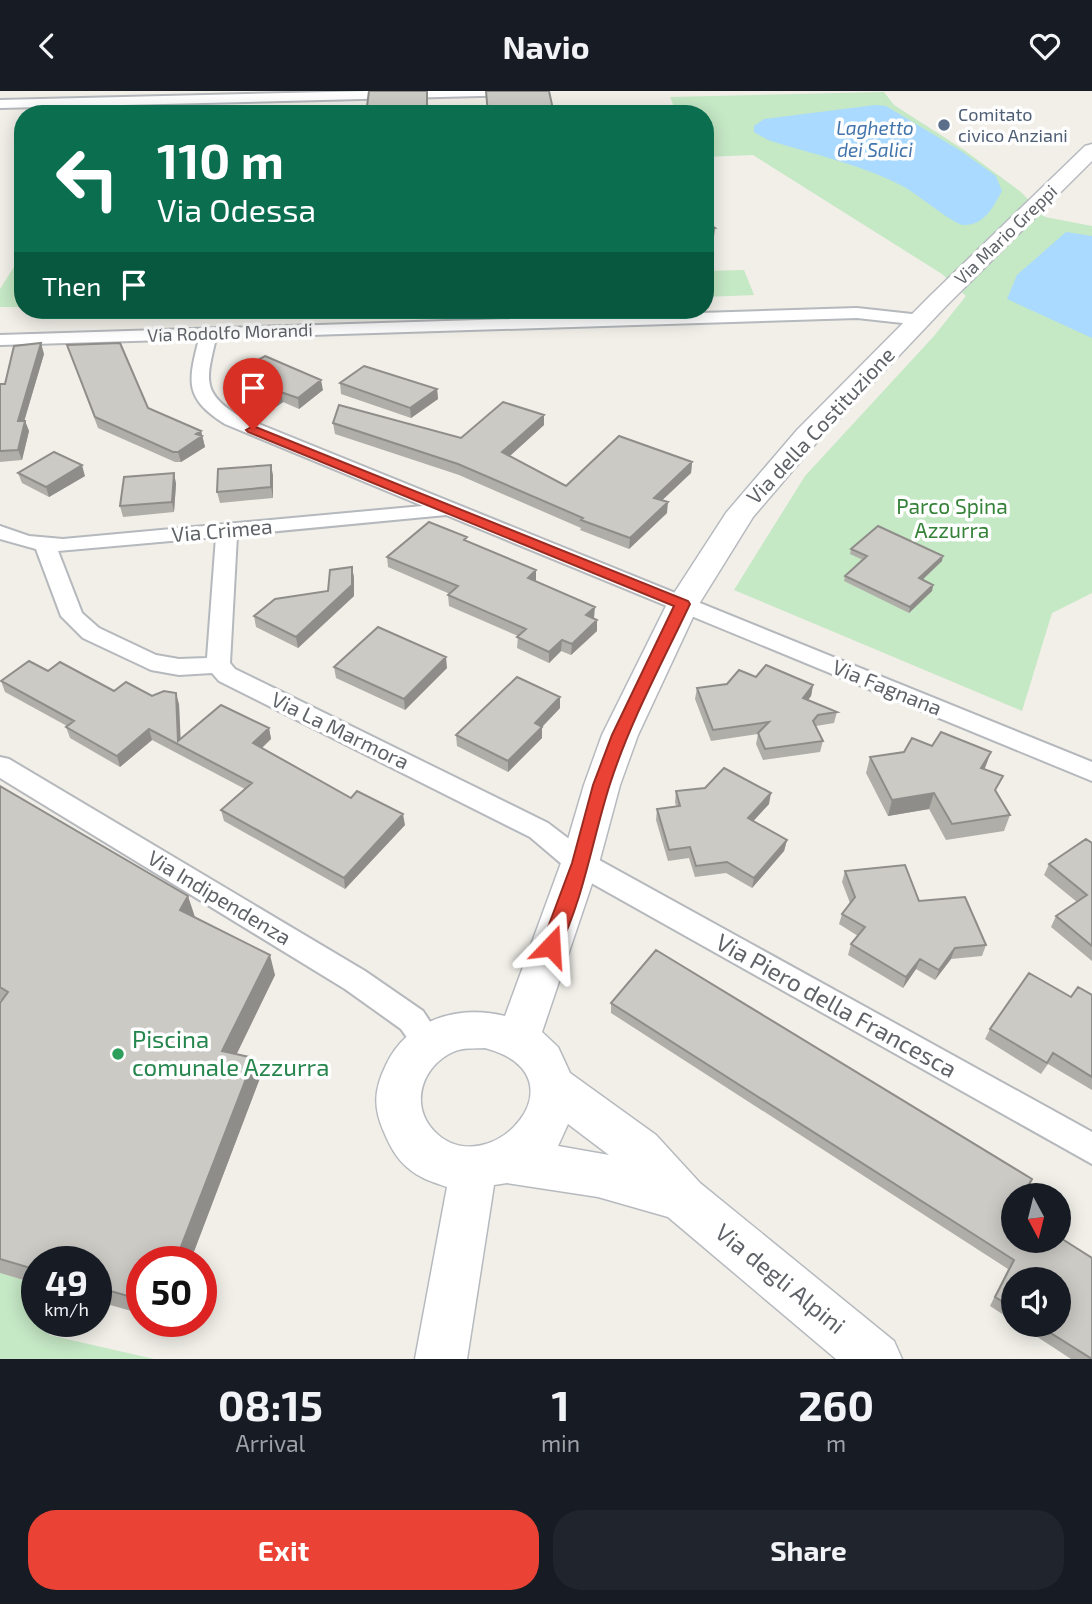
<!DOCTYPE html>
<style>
:root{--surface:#171b24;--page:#20242c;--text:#f1f3f6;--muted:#9ea1a6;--accent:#ea4335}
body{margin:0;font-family:"Exo 2",sans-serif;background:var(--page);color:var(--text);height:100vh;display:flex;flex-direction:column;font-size:26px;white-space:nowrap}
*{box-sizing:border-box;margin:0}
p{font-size:23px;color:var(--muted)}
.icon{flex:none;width:38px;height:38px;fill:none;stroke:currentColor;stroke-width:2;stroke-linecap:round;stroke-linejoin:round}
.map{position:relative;height:1268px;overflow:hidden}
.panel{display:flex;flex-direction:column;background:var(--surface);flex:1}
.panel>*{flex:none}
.guide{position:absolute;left:14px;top:14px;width:700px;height:214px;border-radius:28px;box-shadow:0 4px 18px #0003;background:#0b6e4f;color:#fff;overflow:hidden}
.needle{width:46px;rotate:173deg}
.fabs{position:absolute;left:1001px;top:1092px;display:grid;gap:14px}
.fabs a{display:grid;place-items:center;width:70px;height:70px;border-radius:50%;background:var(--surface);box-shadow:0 4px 18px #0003;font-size:35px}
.speed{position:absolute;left:21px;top:1155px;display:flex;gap:14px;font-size:35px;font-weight:700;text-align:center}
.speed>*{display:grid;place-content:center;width:91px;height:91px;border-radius:50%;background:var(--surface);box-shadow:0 4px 18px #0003;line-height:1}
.speed small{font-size:18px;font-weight:400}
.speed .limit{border:10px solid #d22;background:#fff;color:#111}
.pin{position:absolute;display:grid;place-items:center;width:60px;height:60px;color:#fff;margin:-72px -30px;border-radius:50% 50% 50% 0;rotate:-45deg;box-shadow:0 0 7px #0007}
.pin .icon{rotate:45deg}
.me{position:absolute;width:77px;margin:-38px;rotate:20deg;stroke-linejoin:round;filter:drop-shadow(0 0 5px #0008)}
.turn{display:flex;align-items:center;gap:24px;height:147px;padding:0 28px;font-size:32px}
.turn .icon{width:91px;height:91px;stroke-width:2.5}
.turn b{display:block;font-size:49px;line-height:60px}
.then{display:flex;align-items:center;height:66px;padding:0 28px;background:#0003;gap:14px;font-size:26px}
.eta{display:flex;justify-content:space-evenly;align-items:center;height:119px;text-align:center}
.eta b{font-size:42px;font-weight:700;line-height:49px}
.button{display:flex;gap:14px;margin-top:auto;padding:14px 28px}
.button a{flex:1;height:80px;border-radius:28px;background:var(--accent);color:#fff;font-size:28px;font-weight:700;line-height:80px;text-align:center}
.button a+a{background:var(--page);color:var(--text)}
header{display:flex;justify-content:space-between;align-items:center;height:91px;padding:0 28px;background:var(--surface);font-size:32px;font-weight:700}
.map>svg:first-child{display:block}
</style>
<header><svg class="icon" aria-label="back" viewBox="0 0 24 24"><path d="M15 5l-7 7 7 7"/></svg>Navio<svg class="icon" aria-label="heart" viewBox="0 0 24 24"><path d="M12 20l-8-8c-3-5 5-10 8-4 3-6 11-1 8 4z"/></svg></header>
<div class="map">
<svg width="1092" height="1268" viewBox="0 0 1092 1268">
<rect width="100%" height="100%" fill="#f1efe8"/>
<path fill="#c5e8c5" d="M884,1L894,14L964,59L1021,101L1045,126L1092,135V502L1052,522L1022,620L734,499L805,385L934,245L966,205L942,183L753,64L705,66V23H677L670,6Z
M19,168H23V216H0V198Z
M744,179L754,204L705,206V180Z
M0,1182L37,1193V1230H55L49,1244L154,1268H0Z"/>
<path fill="#aadaff" d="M875,14L886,15L961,60L996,85L1002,100C993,116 985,134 964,134C954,134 920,105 906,97C870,76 809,62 768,49L754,41V35L764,28Z
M1066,141L1092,145V247L1007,208L1017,184Z"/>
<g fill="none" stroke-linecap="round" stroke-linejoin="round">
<defs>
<path id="street" d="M371,0H529L523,4L0,17V9Z
M857,217L921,224L929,229L921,234L857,227L216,247C207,287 200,301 239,325L1092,671V690L446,424L237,444L230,572L235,578L548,732L590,764L1092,1041V1073L570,780L530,746L219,590L212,582L179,584L151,579L83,547L61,525L36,458L0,448V435L29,445L63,448L423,415L225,333C184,307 188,291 199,248L0,254V244ZM216,446L207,567L179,568L156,564L99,537L82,522L58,460Z
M0,666L9,668L365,880L423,920L444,952L440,962L429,965L418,962L401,938L345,898L0,687Z"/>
<path id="secondary" d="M1092,53V70L946,215L817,351L753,426L699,513L638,644L620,694L599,772L542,941L558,956L570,982L656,1044L700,1092L894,1250L902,1268H836L668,1126L598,1106L507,1092L494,1094L467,1268H415L447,1096C433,1091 419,1087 408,1077C396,1067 390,1055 384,1041C373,1016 374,999 386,974C407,929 458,913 505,925L561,772L584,694L602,644L667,513L726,422L797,339L930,205L1085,55ZM485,957C590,985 488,1096 434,1040C409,1014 422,975 453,961C463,956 474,958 485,957ZM568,1033L609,1064L558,1055Z"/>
</defs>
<use href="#street" stroke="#b5b8bc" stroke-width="4"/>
<use href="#secondary" stroke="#b6babf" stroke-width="3"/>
<use href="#street" fill="#fff" fill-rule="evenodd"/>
<use href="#secondary" fill="#fff" fill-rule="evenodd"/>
</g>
<path fill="#afaea9" d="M67,254L148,317L201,340L205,356L181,371H175L98,337Z
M44,263L24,330H25L29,340L22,369L0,371V293H5Z
M236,281L323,299L299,318L283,311L276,316L244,303L242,293L238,291Z
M340,292L437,298L438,308L411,327L341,303Z
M544,324V334L510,365L566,395L692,371L691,382L662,409L667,422L629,458L580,439L581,437L459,384L335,343L333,332L461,347Z
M18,382L85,385L49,406L22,392Z
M174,382L176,393L174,421L123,426L120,415Z
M273,384V407L220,412L217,401Z
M467,451L536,490L597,529V540L571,564L561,560L549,572L517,557L518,545L449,515L448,504L450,503L388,476L387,466Z
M851,458L942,470L922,489L933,494L932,500L909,522L844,490L845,485L863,469L850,463Z
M352,476L354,487V505L298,557L256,536L254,525L328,500Z
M334,576L447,577L405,619L336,587Z
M48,580L114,600L152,605L179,613L180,648L269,637L271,648L262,657L351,707L405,734L345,798L224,730L221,719L245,698L152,649L120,676L70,647L66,636L67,635L5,601L1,590Z
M756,586L813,594L811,605L808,609L837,621L834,632L816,635L823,650L820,661L763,669L756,653L758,643L711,650L695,608L697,597L727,593Z
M560,617L542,636V647L508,681L457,655L456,644Z
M870,666L984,678L1010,724L1004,740L946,749L929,718L888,725L866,682Z
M0,695L195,826L275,884L236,963L254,967L260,987L190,1171H142V1223L96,1210V1171H37V1193L0,1182V912L1,910L0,909Z
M676,700L769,713L753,730L787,749L784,760L752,797L726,782L695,786L689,767L668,770L656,729L657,718L676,715L675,711Z
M1092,752V870L1051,836L1056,825L1077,811L1044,784L1049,773Z
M845,780L919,810L986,854L982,865L951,868L935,889L916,878L903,897L848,864L851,853L858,845L839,833L842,823L850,812L842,791Z
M1092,904V999L1048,973L1041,983L985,948L990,938L1071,906Z
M611,912L1013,1104V1150L1092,1268H1071L1019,1234H1059L1013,1188V1230L990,1215L1008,1178L611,922Z"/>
<path fill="#8f8d8a" d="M715,137L712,162L705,164V139Z
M41,252L44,263L21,341L18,330Z
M321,289L323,299L299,318L298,307Z
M437,298L438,308L411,327L410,317Z
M281,301L283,311L276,316L274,305Z
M544,324V334L502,372V361Z
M25,330L29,340L22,369L18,359Z
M201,340L205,356L181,371L178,361L196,343Z
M692,371L691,382L653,418L654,407Z
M82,374L85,385L49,406L46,396Z
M271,374L273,384V407L271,396Z
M174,382L176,393L174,421L172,411Z
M668,411L667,422L629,458L630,447Z
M943,465L942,470L918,493L919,487Z
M352,476L354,487V505L298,557L296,546Z
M536,479V490L528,487Z
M933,494L932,500L909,522L910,516Z
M595,516L594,527L586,524Z
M597,529V540L571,564L572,553Z
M562,549L561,560L549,572V561Z
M446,566L447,577L405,619L404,608Z
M813,594L811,605L801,618L803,607Z
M176,602L179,613L181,655L178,650Z
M560,606V617L542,636V647L508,681V670L535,632Z
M269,637L271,648L255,663L253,652Z
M149,638L152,649L120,676L117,665Z
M991,661L985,677L976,693L981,677Z
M771,702L769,713L746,738L748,727Z
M934,702L929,718L888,725L892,709Z
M403,723L405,734L345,798L344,787Z
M787,749L784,760L752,797L754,787Z
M188,805L195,826L180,819Z
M955,857L951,868L935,889L939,879Z
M270,864L275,884L229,979L222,960Z
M920,868L916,878L903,897L906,886Z
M254,967L260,987L190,1171H175Z"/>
<path fill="#cccac5" stroke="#8f8d8a" stroke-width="2" d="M369,0H427V23H366Z
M486,0H549L554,23H488Z
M705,130L715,137L705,139Z
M41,252L18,330H25L18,359L0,360V293H5L14,255Z
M120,252L148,317L201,340L196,343L202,345L178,361H173L95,326L67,254Z
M265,265L321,289L298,307L281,301L274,305L242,293L252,287L236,281Z
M364,275L437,298L410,317L340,292Z
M503,311L544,324L502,361L566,395L619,345L692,371L654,407L668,411L630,447L581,429L583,427L458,373L333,332L339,314L461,347Z
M54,361L82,374L46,396L18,382Z
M271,374V396L217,401L218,378Z
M174,382L172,411L120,415L124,386Z
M429,431L467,446L464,449L536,479L528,487L595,516L586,524L597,529L572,553L562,549L549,561L517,546L526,538L448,504L458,495L387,466Z
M878,435L943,465L919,487L933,494L910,516L845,485L867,465L851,458Z
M352,476V494L296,546L254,525L275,508L328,500L330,479Z
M378,536L446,566L404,608L334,576Z
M29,570L48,580L60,571L114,600L126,591L152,605L164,600L176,602L178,650L221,614L269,637L253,652L351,707L357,700L403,723L344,787L221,719L252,692L149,638L117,665L66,636L74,630L1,590Z
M766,574L813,594L803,607L837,621L818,624L813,630L823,650L765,658L758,642L769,631L713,639L697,597L727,593L739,579L756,586Z
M517,586L560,606L535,632L542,636L508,670L456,644Z
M941,641L991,661L981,677L1003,685L995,699L1010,724L952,733L934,702L892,709L870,666L904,661L912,647L932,655Z
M724,677L771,702L748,727L787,749L754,787L727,771L696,775L690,756L669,759L657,718L680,715L676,700L705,697Z
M0,695L188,805L180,819L270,864L222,960L254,967L175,1171H142V1209L96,1196V1171H37V1179L0,1168V912L8,901L0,896Z
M1086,748L1092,752V855L1056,825L1087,804L1049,773Z
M905,774L919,810L965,806L986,854L955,857L939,879L920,868L906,886L851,853L865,836L842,823L855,806L845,780Z
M656,859L1032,1088L1023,1104H1013V1150H1059V1146L1092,1167V1268L1038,1234H1059V1188H1013V1217L995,1206L1014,1169L611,912Z
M1029,882L1071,906L1078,896L1092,904V986L1053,962L1047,972L990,938Z"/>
<path fill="#ea4335" stroke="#982c22" stroke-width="2" d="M253,335L688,510L690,513C662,572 630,631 610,693C592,749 584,808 557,861L551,863L544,861L541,855L572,772L593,694L612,644L674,515L248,341L246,339Z"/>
<circle fill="#5c6f8a" stroke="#fff" stroke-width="2.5" cx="944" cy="34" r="7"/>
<circle fill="#2e9e5b" stroke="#fff" stroke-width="2.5" cx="118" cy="963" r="7"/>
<g text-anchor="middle" stroke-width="7" stroke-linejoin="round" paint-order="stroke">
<g font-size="18" fill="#4e5e75" stroke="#fff" text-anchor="start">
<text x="958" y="30">Comitato<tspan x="958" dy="21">civico Anziani</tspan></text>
</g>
<g font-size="18" fill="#5f6368" stroke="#fff">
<text transform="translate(1006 144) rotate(-44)" y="6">Via Mario Greppi</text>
<text transform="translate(230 242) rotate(-2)" y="6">Via Rodolfo Morandi</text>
</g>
<g font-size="19" font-style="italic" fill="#4174aa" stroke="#fff">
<text x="875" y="44">Laghetto<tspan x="875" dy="22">dei Salici</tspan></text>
</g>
<g font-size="21" fill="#5f6368" stroke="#fff">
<text transform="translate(821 335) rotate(-47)" y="7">Via della Costituzione</text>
<text transform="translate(222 440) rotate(-5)" y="7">Via Crimea</text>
<text transform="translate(887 597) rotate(22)" y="7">Via Fagnana</text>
<text transform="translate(340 640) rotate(26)" y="7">Via La Marmora</text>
<text transform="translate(219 807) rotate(31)" y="7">Via Indipendenza</text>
</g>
<g font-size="21" fill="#348238" stroke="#fff">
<text x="952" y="423">Parco Spina<tspan x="952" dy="24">Azzurra</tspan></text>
</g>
<g font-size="24" fill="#5f6368" stroke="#fff">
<text transform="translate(836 915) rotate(29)" y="8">Via Piero della Francesca</text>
<text transform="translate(780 1188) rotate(39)" y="8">Via degli Alpini</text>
</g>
<g font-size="24" fill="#27864d" stroke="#fff" text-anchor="start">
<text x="132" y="957">Piscina<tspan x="132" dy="28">comunale Azzurra</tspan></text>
</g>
</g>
</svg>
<div class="fabs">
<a><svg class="needle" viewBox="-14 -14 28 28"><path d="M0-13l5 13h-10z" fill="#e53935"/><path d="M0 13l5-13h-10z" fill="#9ea1a6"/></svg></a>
<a><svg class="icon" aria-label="sound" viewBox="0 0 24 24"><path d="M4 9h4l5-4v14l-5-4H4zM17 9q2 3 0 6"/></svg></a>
</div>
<div class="speed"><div>49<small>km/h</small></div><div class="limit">50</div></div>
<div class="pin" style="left:253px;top:339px;background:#d93025"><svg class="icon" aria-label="arrive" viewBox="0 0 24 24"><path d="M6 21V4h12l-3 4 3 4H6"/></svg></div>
<svg class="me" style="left:551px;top:855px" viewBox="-20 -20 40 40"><path d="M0-17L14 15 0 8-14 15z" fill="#ea4335" stroke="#fff" stroke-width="4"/></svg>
<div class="guide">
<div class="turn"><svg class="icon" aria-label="left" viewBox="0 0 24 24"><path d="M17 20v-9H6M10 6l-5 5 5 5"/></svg><div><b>110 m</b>Via Odessa</div></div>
<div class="then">Then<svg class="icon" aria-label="arrive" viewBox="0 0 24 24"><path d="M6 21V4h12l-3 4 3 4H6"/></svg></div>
</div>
</div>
<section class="panel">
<div class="eta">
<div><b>08:15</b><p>Arrival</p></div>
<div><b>1</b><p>min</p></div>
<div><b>260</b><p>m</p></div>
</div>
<div class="button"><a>Exit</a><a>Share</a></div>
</section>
